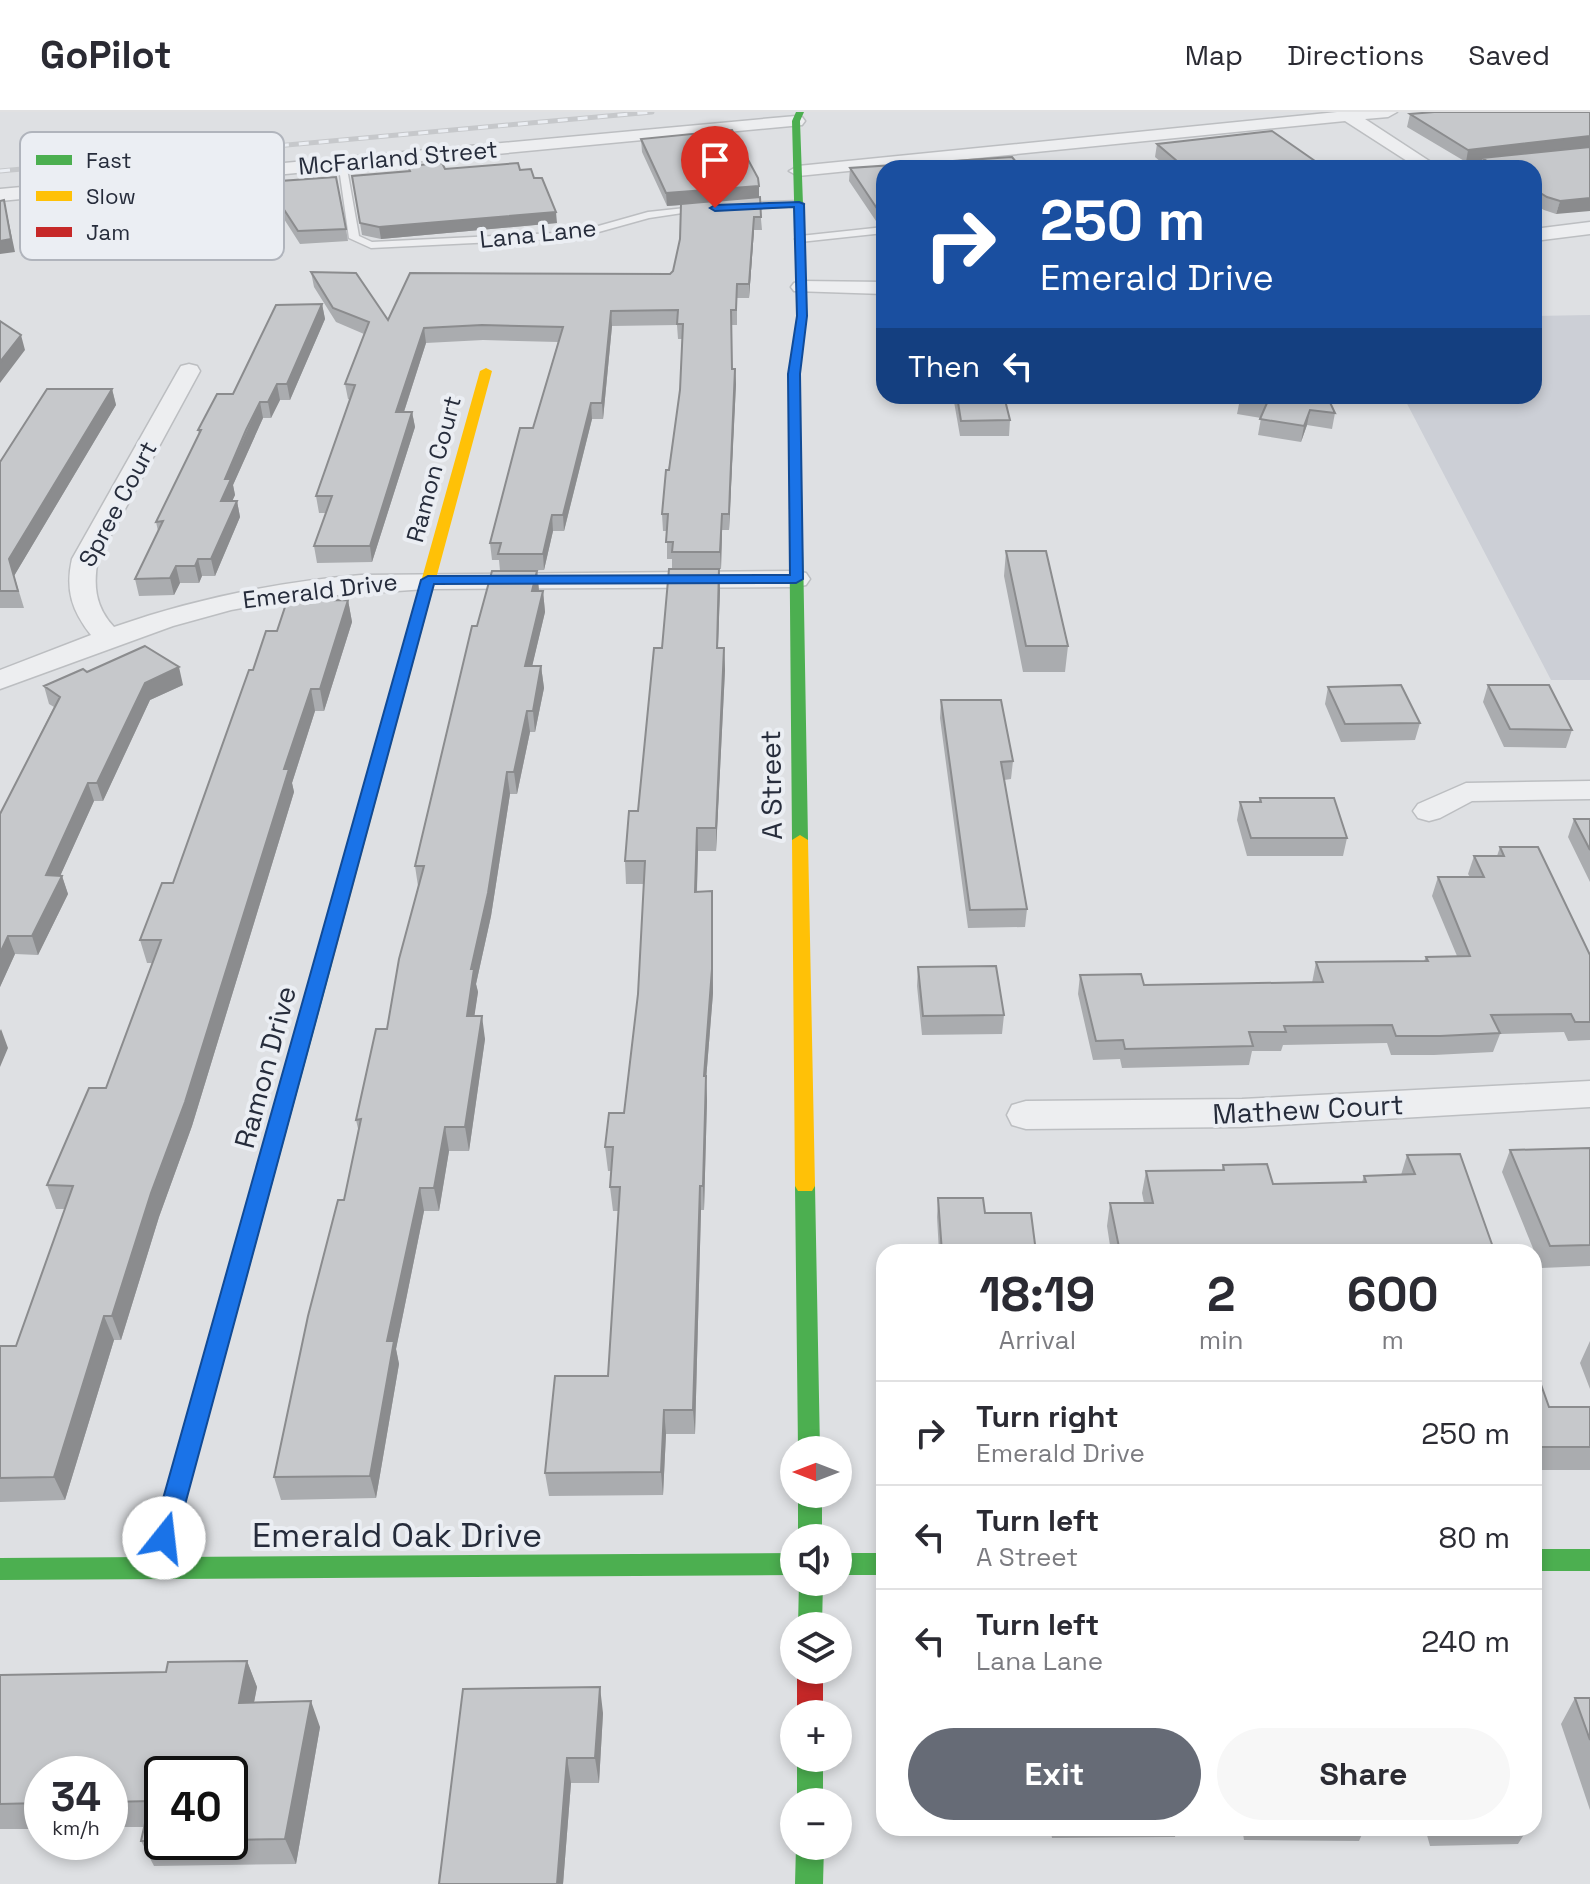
<!DOCTYPE html>
<meta charset="utf-8">
<style>
:root{--surface:#fff;--page:#f7f7f7;--text:#2b2b33;--muted:#7c7c81;--line:#e1e1e2;--accent:#666b76}
body{margin:0;font-family:"Space Grotesk",sans-serif;background:var(--page);color:var(--text);height:100vh;display:flex;flex-direction:column;font-size:30px;white-space:nowrap}
*{box-sizing:border-box;margin:0}
p{font-size:26px;color:var(--muted)}
.icon{flex:none;width:44px;height:44px;fill:none;stroke:currentColor;stroke-width:2;stroke-linecap:round;stroke-linejoin:round}
.map{position:relative;flex:1;overflow:hidden}
.panel{position:absolute;left:876px;top:1132px;width:666px;height:592px;display:flex;flex-direction:column;background:var(--surface);border-radius:24px;box-shadow:0 4px 12px #0003}
.panel>*{flex:none}
.top-card{position:absolute;left:876px;top:48px;width:666px;height:244px;border-radius:24px;box-shadow:0 4px 12px #0003;background:#1a4fa0;color:#fff;overflow:hidden}
.needle{width:52px;rotate:270deg}
.fabs{position:absolute;left:780px;top:1324px;display:grid;gap:16px}
.fabs a{display:grid;place-items:center;width:72px;height:72px;border-radius:50%;background:var(--surface);box-shadow:0 4px 12px #0003;font-size:40px}
.speed{position:absolute;left:24px;top:1644px;display:flex;gap:16px;font-size:40px;font-weight:700;text-align:center}
.speed>*{display:grid;place-content:center;width:104px;height:104px;border-radius:50%;background:var(--surface);box-shadow:0 4px 12px #0003;line-height:1}
.speed small{font-size:20px;font-weight:400}
.speed .limit{border:4px solid #111;border-radius:12px;background:#fff;color:#111}
.pin{position:absolute;display:grid;place-items:center;width:68px;height:68px;color:#fff;margin:-82px -34px;border-radius:50% 50% 50% 0;rotate:-45deg;box-shadow:0 0 8px #0007}
.pin .icon{rotate:45deg}
.me{position:absolute;width:88px;margin:-44px;rotate:16deg;stroke-linejoin:round;filter:drop-shadow(0 0 6px #0008)}
.turn{display:flex;align-items:center;gap:28px;height:168px;padding:0 32px;font-size:36px}
.turn .icon{width:104px;height:104px;stroke-width:2.5}
.turn b{display:block;font-size:56px;line-height:68px}
.then{display:flex;align-items:center;height:76px;padding:0 32px;background:#0003;gap:16px;font-size:30px}
.eta{display:flex;justify-content:space-evenly;align-items:center;height:136px;text-align:center}
.eta b{font-size:48px;font-weight:600;line-height:56px}
.cta{display:flex;gap:16px;margin-top:auto;padding:16px 32px}
.cta a{flex:1;height:92px;border-radius:48px;background:var(--accent);color:#fff;font-size:32px;font-weight:600;line-height:92px;text-align:center}
.cta a+a{background:var(--page);color:var(--text)}
ul{padding:0;list-style:none}
li{display:flex;align-items:center;gap:24px;height:104px;padding:0 32px;border-top:2px solid var(--line)}
li div{flex:1}
li b{display:block;font-size:30px}
li em{font-style:normal}
header{display:flex;align-items:center;gap:48px;box-sizing:border-box;height:112px;padding:0 40px;background:var(--surface);border-bottom:2px solid var(--line)}
header strong{font-size:38px}
nav{display:flex;gap:44px;margin-inline-start:auto;font-size:28px}
.map>svg:first-child{display:block}
</style>
<header>
<strong>GoPilot</strong>
<nav><a>Map</a><a>Directions</a><a>Saved</a></nav>
</header>
<div class="map">
<svg width="1590" height="1772" viewBox="0 0 1590 1772">
<rect width="100%" height="100%" fill="#dee0e3"/>
<path fill="#cccfd6" d="M1590,203V568H1551L1403,284H1534V204Z"/>
<g fill="none" stroke-linecap="round" stroke-linejoin="round">
<defs>
<path id="lane" d="M1502,47L1505,52L1444,56L1449,53Z
M338,49L346,51L359,124L372,130L577,120L648,100L704,94L709,97L649,106L577,126L371,136L349,126Z
M799,89L804,92L802,94L738,97L733,94L738,91Z
M884,115V121L800,130L795,127L800,124Z"/>
<path id="street" d="M1337,0H1397L1388,5L1365,7L1440,56H1418L1345,9L798,64L789,59L798,54Z
M796,4L802,5L805,9L802,13L0,89V77Z
M1590,110V122L1534,129V117Z
M801,169L884,170V182L794,179L791,175L794,171Z
M189,252L197,254L200,259L98,447C93,473 95,495 114,515C194,487 277,470 361,463L796,459L806,461L810,467L806,473L796,475L426,477L296,486L231,498L173,514L0,577V558L91,523C72,499 65,478 72,447L178,259L181,254Z
M1590,669V687L1472,689L1440,706L1429,709L1418,706L1413,699L1418,692L1466,671Z
M1590,969V995L1242,1015L1026,1017L1012,1013L1007,1003L1012,993L1026,989L1242,987Z"/>
</defs>
<use href="#lane" stroke="#bcbec1" stroke-width="3"/>
<use href="#street" stroke="#bcbec1" stroke-width="3"/>
<use href="#lane" fill="#edeef0" fill-rule="evenodd"/>
<use href="#street" fill="#edeef0" fill-rule="evenodd"/>
<path fill="#4caf50" fill-rule="evenodd" d="M796,0H804L800,9L807,204L800,262L808,728L800,733L792,728L788,262L797,204L792,9Z
M323,846L332,852L171,1445L794,1441V1463L0,1468V1446L147,1445L314,852Z
M805,1067L812,1069L815,1074L820,1338H798L795,1074L798,1069Z
M798,1382H822V1426H798Z
M1534,1437H1590V1459H1534Z
M838,1441H884V1463H838Z
M799,1470H823L822,1514H798Z
M797,1646H823V1690H797Z
M796,1734H824L823,1772H795Z"/>
<path fill="#ffc107" fill-rule="evenodd" d="M486,256L492,259L332,852L329,856H317L314,852L480,259Z
M800,723L808,728L815,1074L812,1079H798L795,1074L792,728Z"/>
<path fill="#c62828" fill-rule="evenodd" d="M797,1558H823V1602H797Z"/>
<defs>
<path id="rail" d="M0,59L652,0"/>
</defs>
<use href="#rail" stroke="#c6c8cb" stroke-width="5"/>
<use href="#rail" stroke="#ebeef3" stroke-width="3" stroke-dasharray="10" stroke-linecap="butt"/>
</g>
<path fill="#aaacaf" fill-rule="evenodd" d="M1590,0L1556,102L1544,98L1534,92V56H1480L1482,48L1466,50L1407,15L1410,2Z
M641,27L759,85L762,118H754L749,186H737V213H732V257H735L736,272L730,391L729,418H722L721,457H672V447H667V419H663L662,402L680,278L682,227H678L677,213L612,214L603,307H592L564,419H553L544,458L500,459L499,448H492L490,431L533,316L558,230L483,228L426,231L404,300H412L415,315L372,450L317,451L314,434L326,401H319L316,384L350,288L348,287L345,272L364,222L336,210L314,175L311,160L388,208L670,162L673,159L680,127L681,93L667,94L642,40Z
M1157,32L1325,56H1168L1155,45Z
M408,54L445,57L520,58L534,66L557,111L381,127L362,123L352,64L409,59Z
M850,56H884V111L878,112L849,69Z
M266,70L346,117L348,129L300,132L268,82Z
M322,192L325,207L290,288H280L271,306H263L233,373L235,383L232,389H237L240,405L215,464H202L199,471H180L174,483L139,484L135,467L158,419L156,410L199,322L198,318Z
M112,277L116,293L14,464L24,496H0V350Z
M953,284H1004L1010,308L1009,324H960Z
M1240,287L1335,301L1332,317L1307,313L1301,330L1258,323L1261,306L1237,302Z
M1006,439L1068,534L1065,560H1023L1004,464Z
M537,459L539,479H543L545,500L532,554H541L544,576L535,620H530L517,682H510L491,804L476,872L478,880L474,904L485,927L469,1039H449L439,1099H424L396,1237L399,1252L376,1386L281,1388L274,1365L344,1088L359,1021L356,1008L387,917L418,774L415,754Z
M720,478L718,536H724L725,558L716,739H698L697,780L712,803L713,881L706,968L707,988L704,1098H701L695,1322H666L663,1383L549,1384L545,1361L608,1264L619,1099H613L610,1075L612,1059H608L605,1035L624,1001L638,882L644,772H626L625,749L638,699L662,536Z
M348,488L352,510L324,599H315L292,671L294,680L192,1014L159,1105L121,1228H114L65,1388L0,1390V1234H16L65,1097H56L47,1073L106,976L152,851H147L140,828L173,771L253,558L277,519Z
M87,560L183,573L150,588L103,689H94L60,764H62L68,782L38,843L15,842L0,875V702L54,595L49,592L44,574Z
M1488,573L1572,618L1566,636L1504,635L1483,590Z
M1328,575L1420,611L1415,628L1341,630L1325,592Z
M941,588L1013,649L1011,667L1004,668L1027,797L1025,815L968,816L940,606Z
M1260,686L1347,726L1343,744H1247L1237,708L1240,690H1259Z
M1574,707H1590V770L1568,725Z
M1500,735L1590,843V928L1568,929L1564,920L1500,922L1493,940L1434,943H1391L1387,931L1283,933L1281,939H1252L1249,953L1122,956L1120,947L1093,948L1078,882L1080,863L1144,873L1312,871L1316,850L1424,849L1426,845L1457,844L1432,784L1438,765H1470L1468,762L1474,744H1497Z
M918,855L1004,903L1002,922L922,923L917,874Z
M1590,1036V1154L1541,1156L1502,1060L1510,1038Z
M1407,1043L1494,1138L1493,1140H1111L1107,1114L1110,1091H1144L1142,1081L1146,1059L1222,1058L1223,1053L1273,1072L1362,1070L1364,1064L1401,1063Z
M938,1086L985,1101L1036,1140H939L937,1105Z
M1590,1229V1277L1580,1251Z
M1534,1253L1549,1295H1590V1358H1534Z
M247,1549L257,1575L254,1590L320,1615L296,1752L154,1754L141,1729L144,1715H110V1662H42V1717H0V1563L166,1560ZM162,1662H230V1730H162Z
M1575,1586H1590V1698L1561,1612Z
M603,1601L599,1671H571L563,1772H439Z
M1050,1716H1177L1175,1725L1052,1726Z
M1242,1716H1365L1359,1729L1244,1728Z
M1425,1716H1528L1518,1732L1430,1734Z"/>
<path fill="#8b8c8e" d="M1590,24V36L1482,46V48L1466,50L1468,38Z
M759,74V87L667,94L666,81Z
M1590,86V99L1556,102L1560,89Z
M4,88L15,140L0,142V129Z
M878,98H884V111L878,112Z
M556,100L557,111L381,127L379,115Z
M754,105V118L749,186V172Z
M322,192L325,207L290,288L287,272Z
M611,199L612,214L603,307L602,291Z
M424,216L426,231L399,315L396,300Z
M21,223L25,238L0,271V250Z
M735,257L736,272L729,418V402Z
M277,272L280,288L271,306L268,290Z
M112,277L116,293L14,464L24,496L9,447Z
M260,290L263,306L233,373L235,383L225,405L221,389L225,367Z
M591,291L592,307L564,419L563,403Z
M1310,298L1307,313L1301,330L1304,314Z
M412,300L415,315L372,450L370,434Z
M237,389L240,405L215,464L211,447Z
M722,402V418L721,457L720,440Z
M552,403L553,419L544,458L543,442Z
M198,447L202,464L199,471L195,454Z
M176,454L180,471L174,483L170,466Z
M719,457L720,478L717,558V536Z
M537,459L539,479H532Z
M543,479L545,500L527,576L525,554Z
M348,488L352,510L324,599L320,577Z
M724,536L725,558L716,739V716Z
M541,554L544,576L535,620L533,599Z
M179,555L183,573L150,588L103,689L97,671L145,571Z
M311,577L315,599L292,671L294,680L192,1014L159,1105L121,1228L112,1204L284,657Z
M527,599L530,620L517,682L514,660Z
M507,660L510,682L491,804L476,872L478,880L471,927L467,904L471,857Z
M88,671L94,689L52,782L46,763Z
M697,716L698,739L696,803L695,780Z
M62,764L68,782L38,843L32,824Z
M712,779L713,881L706,968L707,988L704,1098L703,1074L704,964Z
M8,824L15,842L0,875V841Z
M482,904L485,927L469,1039L465,1015Z
M1,917L8,936L0,955V919Z
M445,1015L449,1039L439,1099L434,1076Z
M700,1074L701,1098L695,1322L693,1298Z
M420,1076L424,1099L396,1237L399,1252L376,1386L370,1364L387,1229Z
M104,1204L114,1228L65,1388L54,1365Z
M664,1298L666,1322L663,1383L661,1360Z
M247,1549L257,1575L249,1616L239,1591Z
M600,1575L603,1601L599,1671L595,1646Z
M311,1589L320,1615L296,1752L285,1727Z
M567,1646L571,1671L563,1772H557Z"/>
<path fill="#c6c8cb" stroke="#8b8c8e" stroke-width="2" d="M1434,0H1590V24L1468,38L1410,2Z
M732,18L758,66L759,74L666,81L641,27Z
M1272,19L1325,56H1172L1184,55L1157,32Z
M1590,35V86L1560,89L1547,85L1534,77V56H1499L1482,46Z
M1012,45L1021,56H884V98H878L850,56Z
M442,51L445,57L518,51L520,58L531,57L534,66H542L556,100L379,115L360,111L352,64L410,59L408,54Z
M336,65L346,117L298,119L266,70Z
M760,85L761,105H754L749,172H737L736,198H731L732,257H735L730,375L729,402H722L720,440H672L673,430H666L668,402H662L666,358H669L680,278L683,212H677L678,198L611,199L602,291H591L563,403H552L543,442H498L501,431H490L520,316H533L563,215L482,213L424,216L396,300H412L370,434H314L332,384H316L355,273L345,272L369,210L333,196L311,160L356,161L388,208L410,161L670,162L673,159L680,127L681,92Z
M4,88L11,127L0,129V89Z
M322,192L287,272H277L268,290H260L246,318L225,367H231L221,389H237L211,447H198L195,454H176L170,466L135,467L163,409L156,410L201,318H198L217,282H233L276,193Z
M0,209L21,223L0,250Z
M47,277H112L9,447L18,479H0V350Z
M957,284H1004L1010,308L961,309Z
M1241,284H1327L1335,301L1310,298L1304,314L1260,307L1267,291L1240,287Z
M1006,439H1046L1068,534H1026Z
M669,457H719L717,536H724L716,716H697L695,780L712,779V857L704,964H706L703,1074H700L693,1298H664L661,1360L545,1361L555,1264H608L620,1075H610L613,1035H605L609,1001H624L638,882L645,749H625L629,699H638L654,536H662Z
M492,459H537L532,479H543L525,554H541L533,599H527L514,660H507L488,781L471,857H474L467,904H482L465,1015H445L434,1076H420L387,1229H394L370,1364L274,1365L308,1204L338,1088H344L361,1007L356,1008L376,917H387L399,847L424,754H415L472,514H477Z
M348,488L320,577H311L284,657H289L185,990L151,1081L112,1204H104L54,1365L0,1366V1234H16L73,1074L47,1073L89,976H106L161,828H140L162,771H173L249,558H253L266,519H277L287,489Z
M145,534L179,555L145,571L97,671H88L46,763L62,764L32,824H8L0,841V702L60,585L44,574L83,557L87,560Z
M1401,573L1420,611L1345,612L1328,575Z
M1488,573H1549L1572,618L1510,617Z
M941,588H1001L1013,649L1001,650L1027,797L970,798Z
M1260,686H1334L1347,726H1251L1240,690H1261Z
M1574,707H1590V738Z
M1500,735H1538L1590,843V910H1575L1571,902L1491,903L1500,921L1440,924H1396L1392,913L1284,914L1286,920H1249L1253,934L1125,937L1123,928L1096,929L1080,863L1141,862L1144,873L1323,870L1316,850L1428,849L1426,845L1470,844L1438,765H1484L1474,744H1504Z
M996,854L1004,903L923,904L918,855Z
M1590,1036V1133L1550,1134L1510,1038Z
M1460,1042L1494,1138L1454,1140H1120L1110,1091H1153L1146,1059L1224,1058L1223,1053L1267,1052L1273,1072L1366,1070L1364,1064L1415,1062L1407,1043Z
M938,1086H983L985,1101H1031L1036,1140H942Z
M1534,1253L1549,1295H1590V1335H1534Z
M247,1549L239,1591L311,1589L285,1727L230,1728V1662H162V1729H141L150,1689L110,1690V1662H42V1691L0,1692V1563L166,1560L168,1550Z
M600,1575L595,1646H567L557,1772H439L463,1577Z
M1575,1586H1590V1628Z
M1439,1716H1503L1439,1717Z"/>
<path fill="#1a73e8" stroke="#114b97" stroke-width="2" d="M799,90L804,92L807,204L800,262L803,467L796,471L434,472L176,1426L173,1434L164,1437L155,1434L152,1426L421,468L428,464L790,463L788,262L797,204L794,95L715,99L710,96L715,93Z"/>
<g text-anchor="middle" stroke-width="8" stroke-linejoin="round" paint-order="stroke">
<g font-size="24" fill="#262c3b" stroke="#ebeef3">
<text transform="translate(398 46) rotate(-5)" y="8">McFarland Street</text>
<text transform="translate(538 122) rotate(-6)" y="8">Lana Lane</text>
<text transform="translate(434 357) rotate(-75)" y="8">Ramon Court</text>
<text transform="translate(118 392) rotate(-62)" y="8">Spree Court</text>
<text transform="translate(320 479) rotate(-7)" y="8">Emerald Drive</text>
</g>
<g font-size="28" fill="#262c3b" stroke="#ebeef3">
<text transform="translate(771 673) rotate(-91)" y="10">A Street</text>
<text transform="translate(265 955) rotate(-75)" y="10">Ramon Drive</text>
<text transform="translate(1308 997) rotate(-3)" y="10">Mathew Court</text>
</g>
<g font-size="34" fill="#262c3b" stroke="#ebeef3">
<text x="397" y="1435">Emerald Oak Drive</text>
</g>
</g>
<rect x="20" y="20" width="264" height="128" rx="12" fill="#ebeef3" stroke="#b0b4bc" stroke-width="2"/>
<rect x="36" y="43" width="36" height="10" fill="#4caf50"/>
<rect x="36" y="79" width="36" height="10" fill="#ffc107"/>
<rect x="36" y="115" width="36" height="10" fill="#c62828"/>
<g font-size="22" fill="#262c3b">
<text x="86" y="56">Fast</text>
<text x="86" y="92">Slow</text>
<text x="86" y="128">Jam</text>
</g>
</svg>
<div class="fabs">
<a><svg class="needle" viewBox="-14 -14 28 28"><path d="M0-13l5 13h-10z" fill="#e53935"/><path d="M0 13l5-13h-10z" fill="#7c7c81"/></svg></a>
<a><svg class="icon" aria-label="sound" viewBox="0 0 24 24"><path d="M4 9h4l5-4v14l-5-4H4zM17 9q2 3 0 6"/></svg></a>
<a><svg class="icon" aria-label="layers" viewBox="0 0 24 24"><path d="M12 4l9 5-9 5-9-5zM3 14l9 5 9-5"/></svg></a>
<a>+</a>
<a>−</a>
</div>
<div class="speed"><div>34<small>km/h</small></div><div class="limit">40</div></div>
<div class="pin" style="left:715px;top:96px;background:#d93025"><svg class="icon" aria-label="arrive" viewBox="0 0 24 24"><path d="M6 21V4h12l-3 4 3 4H6"/></svg></div>
<svg class="me" style="left:164px;top:1426px" viewBox="-20 -20 40 40"><circle r="19" fill="#fff"/><path d="M0-13L10 11 0 6-10 11z" fill="#1a73e8"/></svg>
<div class="top-card">
<div class="turn"><svg class="icon" aria-label="right" viewBox="0 0 24 24"><path d="M7 20v-9h11M14 6l5 5-5 5"/></svg><div><b>250 m</b>Emerald Drive</div></div>
<div class="then">Then<svg class="icon" aria-label="left" viewBox="0 0 24 24"><path d="M17 20v-9H6M10 6l-5 5 5 5"/></svg></div>
</div>
<section class="panel">
<div class="eta">
<div><b>18:19</b><p>Arrival</p></div>
<div><b>2</b><p>min</p></div>
<div><b>600</b><p>m</p></div>
</div>
<ul>
<li><svg class="icon" aria-label="right" viewBox="0 0 24 24"><path d="M7 20v-9h11M14 6l5 5-5 5"/></svg><div><b>Turn right</b><p>Emerald Drive</p></div><em>250 m</em></li>
<li><svg class="icon" aria-label="left" viewBox="0 0 24 24"><path d="M17 20v-9H6M10 6l-5 5 5 5"/></svg><div><b>Turn left</b><p>A Street</p></div><em>80 m</em></li>
<li><svg class="icon" aria-label="left" viewBox="0 0 24 24"><path d="M17 20v-9H6M10 6l-5 5 5 5"/></svg><div><b>Turn left</b><p>Lana Lane</p></div><em>240 m</em></li>
</ul>
<div class="cta"><a>Exit</a><a>Share</a></div>
</section>
</div>
